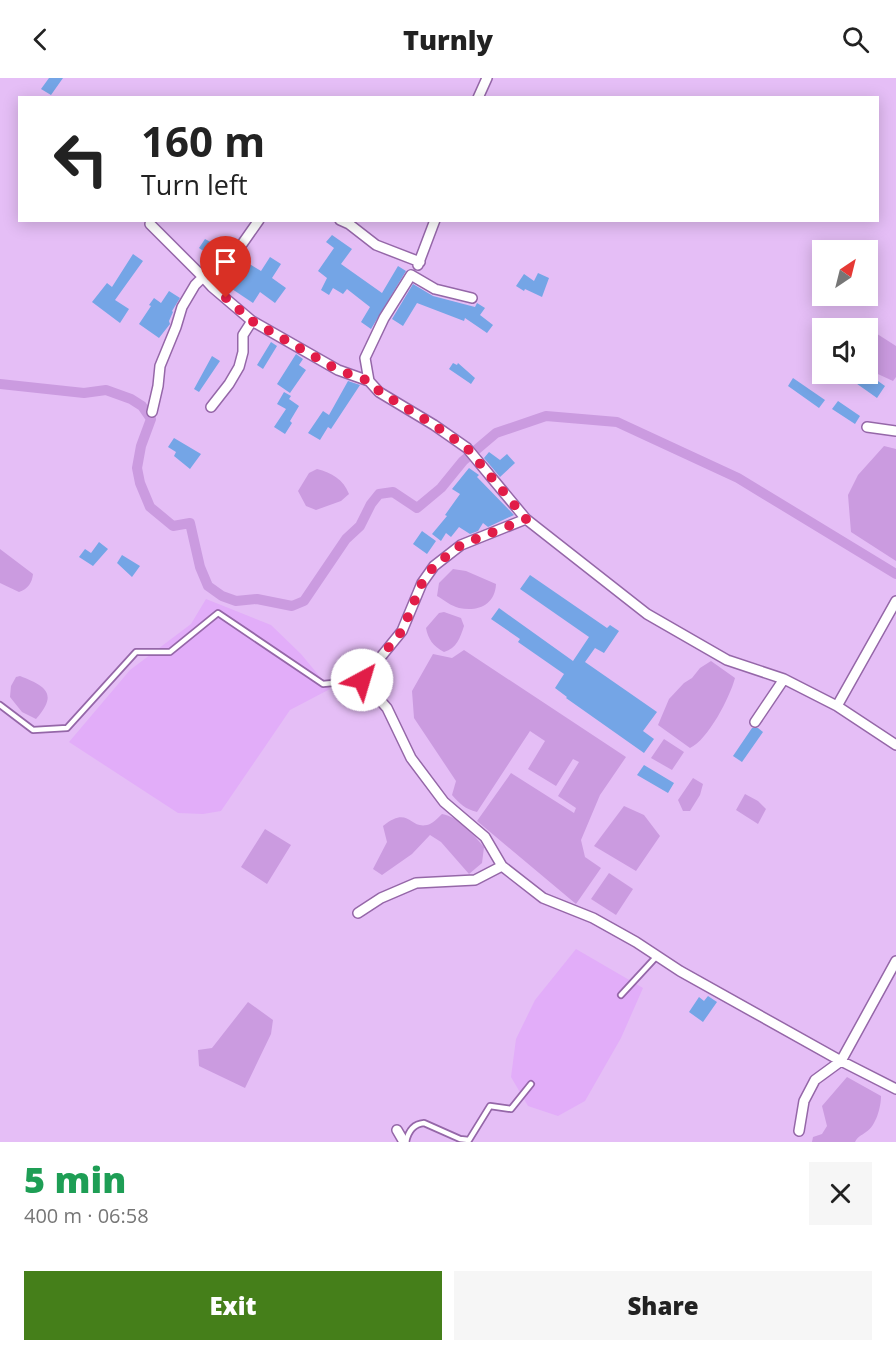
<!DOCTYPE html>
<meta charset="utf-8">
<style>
:root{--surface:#fff;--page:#f6f6f6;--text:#222;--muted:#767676;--accent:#457f1a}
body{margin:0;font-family:"Open Sans",sans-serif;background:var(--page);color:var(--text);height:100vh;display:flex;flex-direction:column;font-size:22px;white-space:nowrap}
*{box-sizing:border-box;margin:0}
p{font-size:20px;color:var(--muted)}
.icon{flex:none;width:33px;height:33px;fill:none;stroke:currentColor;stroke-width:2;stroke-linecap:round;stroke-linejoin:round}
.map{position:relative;height:1064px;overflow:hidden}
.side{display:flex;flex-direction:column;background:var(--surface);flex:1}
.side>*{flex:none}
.hud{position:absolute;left:18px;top:18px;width:861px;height:126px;border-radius:0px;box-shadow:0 3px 15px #0003;background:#fff;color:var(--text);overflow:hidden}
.needle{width:39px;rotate:35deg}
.controls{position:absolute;left:812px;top:162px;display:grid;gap:12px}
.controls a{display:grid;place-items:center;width:66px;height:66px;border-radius:0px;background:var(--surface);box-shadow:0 3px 15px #0003;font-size:30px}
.pin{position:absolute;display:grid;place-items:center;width:51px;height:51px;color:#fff;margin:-62px -26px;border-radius:50% 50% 50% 0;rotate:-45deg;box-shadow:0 0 6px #0007}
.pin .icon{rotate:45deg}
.me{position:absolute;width:66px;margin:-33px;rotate:39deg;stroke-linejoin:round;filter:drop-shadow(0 0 4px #0008)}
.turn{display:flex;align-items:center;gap:21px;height:126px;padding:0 24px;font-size:27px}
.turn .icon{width:78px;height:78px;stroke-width:2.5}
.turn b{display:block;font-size:42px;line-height:51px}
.round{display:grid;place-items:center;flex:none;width:63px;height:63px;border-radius:0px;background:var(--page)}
.head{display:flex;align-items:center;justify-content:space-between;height:102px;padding:0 24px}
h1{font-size:36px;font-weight:800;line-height:45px;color:#1e9e55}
.cta{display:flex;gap:12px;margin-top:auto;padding:12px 24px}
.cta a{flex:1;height:69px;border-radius:0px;background:var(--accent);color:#fff;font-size:24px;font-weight:800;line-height:69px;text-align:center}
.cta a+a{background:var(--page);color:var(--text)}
header{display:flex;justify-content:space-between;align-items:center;height:78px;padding:0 24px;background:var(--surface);font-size:27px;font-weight:800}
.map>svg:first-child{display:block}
</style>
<header><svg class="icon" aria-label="back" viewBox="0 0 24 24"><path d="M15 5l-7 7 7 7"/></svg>Turnly<svg class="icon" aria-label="search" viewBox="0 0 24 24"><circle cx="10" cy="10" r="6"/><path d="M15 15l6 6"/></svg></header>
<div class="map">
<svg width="896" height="1064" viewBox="0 0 896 1064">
<rect width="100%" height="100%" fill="#e5bef6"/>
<path fill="#e2adf9" d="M206,521L271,547L301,576L330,611L290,632L221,733L203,736L178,735L69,664L130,592L191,546Z
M576,871L643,910L621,960L585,1023L558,1038L528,1028L511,999L516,961L535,922Z"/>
<path fill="#cb9be0" d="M871,252L896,268V299L893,303L867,291V256Z
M884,368L896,371V483L851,454L848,417L858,397Z
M317,391C332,395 343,401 349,416L341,423L316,432L306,428L298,413L309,395Z
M0,471L33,496C32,505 28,511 19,514L0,505Z
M453,491L466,493L496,506C495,527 478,534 459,530C451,528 444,522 437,518L439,505Z
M444,534L461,540L464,548C460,560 457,570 444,574C433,568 428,561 426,550L439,535Z
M464,572L626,679L600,717L581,762L585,779L601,790L576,826L477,743L511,695L574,735L576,730L558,718L579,684L573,681L556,708L528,691L545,663L530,653L477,734C465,731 460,726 452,717L456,703L414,640L412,613L433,576L452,580Z
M711,583L735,600C730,619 708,662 690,670L658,647L669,621L684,605L692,600L700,590Z
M20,598C45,608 59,615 36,641L22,634L10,619L11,608L16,599Z
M664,661L684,674L672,692L651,680Z
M693,700L703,706L700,717L690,733H683L678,722Z
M745,716L758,723L766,731L758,746L736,732Z
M624,728L644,737L660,758L636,793L594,768Z
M442,736C459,739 473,756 484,769L482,785L469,796L441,764L430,757L412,776L382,797L373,791L387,764L383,748C409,727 409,751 427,747C432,746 438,740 442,736Z
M265,751L291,767L267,806L241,789Z
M609,795L633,811L616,837L591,821Z
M248,924L273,942L271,956L245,1010L199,988L198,972L212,970Z
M847,999L881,1018C881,1029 876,1048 866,1054C861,1058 858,1058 855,1064H812L813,1059L822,1056L827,1048L822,1028Z"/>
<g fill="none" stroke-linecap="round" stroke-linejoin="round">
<path stroke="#cb9be0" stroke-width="10" d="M0,306L84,315L106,312L131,321L142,328L151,341L141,368L137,390L140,405L150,429L173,448L190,445L200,489L208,508L222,518L236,523L257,521L292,528L304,523L346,461L360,448L371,426L379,416L393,414L417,430L441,410L463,383L496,355L546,338L617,344L738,400L896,496"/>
</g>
<path fill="#74a5e6" d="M49,0H63L51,17L41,11Z
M332,157L352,171L341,186L382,215L398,188L406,193L371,251L361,244L370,229L347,211L343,216L333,210L329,217L321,212L327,200L318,193L334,170L326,164Z
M205,161L224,171L219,179L223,182L212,198L204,190L209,181L206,179L208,176L199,170Z
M133,176L143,183L115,222L129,231L120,245L92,224L107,205L112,209Z
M270,179L281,186L272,200L286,210L275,225L260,214L253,225L223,205L234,189L237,191L243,182L261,193Z
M538,195L549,200L542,219L525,211L524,213L516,208L524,196L534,203Z
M413,206L433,218L475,229L477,225L485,230L480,237L493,247L487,255L465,240L464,243L417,225L403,248L392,241Z
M169,213L180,220L172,233L173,234L169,243L170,246L159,260L139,246L151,228L149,227L154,220L161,225Z
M271,264L277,268L263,291L257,287Z
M296,276L303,281L299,287L306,292L290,315L277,306Z
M212,278L220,283L199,314L194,311Z
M453,285L457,287L458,285L475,300L471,306L449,291Z
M843,296H868L885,308L877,320Z
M793,300L825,322L819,330L788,308Z
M348,303L360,307L331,351L328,349L320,362L308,355L323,333L329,337Z
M284,314L291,318L289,321L299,328L290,343L292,345L285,356L274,349L286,331L277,326Z
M838,323L860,338L855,346L832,331Z
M174,360L201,376L190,391L174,378L176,374L168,369Z
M489,374L500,382L507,376L515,385L500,399L484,380Z
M469,390L479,397L477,399L514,437L488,449L483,445L478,453L470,456L459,449L451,459L446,455L441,463L432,456L447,438L445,437L460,416L452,411Z
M422,453L436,463L427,476L413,466Z
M99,464L108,471L93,488L79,479L85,471L91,475Z
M122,477L140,488L132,499L117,485Z
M530,497L607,550L610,547L619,553L604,575L595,570L585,584L657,634L643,653L654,661L644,675L566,620L567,619L555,610L564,596L518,564L520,561L491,541L499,530L573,583L589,559L520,511Z
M752,650H758L763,654L742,684L733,678Z
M644,687L674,705L668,715L637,697Z
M708,918L717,924L703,944L689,934L699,919L704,923Z"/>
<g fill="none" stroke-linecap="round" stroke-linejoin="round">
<defs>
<path id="service" d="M0,627L33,652L67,650L136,574H170L218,535L323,606L362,602
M621,917L657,878
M406,1064C408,1054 413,1046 424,1045L460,1061L469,1062L490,1028L511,1031L531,1006"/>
<path id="minor" d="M478,20L487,0
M340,142L349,146L376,167L420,184
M150,146L203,199
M418,187L435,142
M212,209L252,243L338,292L369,303
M472,220L435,211L411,197L384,240L365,280L369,303L379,314L434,347L467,370L526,441L647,536L727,582L784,601L837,628L896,523
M211,329L229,306L239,289L243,274V257L252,243
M152,334L158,308L160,288L176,249L182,229L195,207L203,199L212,209L259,142
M867,349L896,353
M837,628L896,667
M755,644L784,601
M502,788L543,820L593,840L636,864L680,893L841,983L896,1011
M358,835L381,820L416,805L475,802L502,788L485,759L444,724L411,680L387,630L362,602L402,553L422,505L434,488L461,467L526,441
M397,1052L404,1064
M799,1053L804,1023L815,1002L841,983L896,883"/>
</defs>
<use href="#service" stroke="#9567a8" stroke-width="8"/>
<use href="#minor" stroke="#9567a8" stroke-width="12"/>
<use href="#service" stroke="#fff" stroke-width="4.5"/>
<use href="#minor" stroke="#fff" stroke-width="9"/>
</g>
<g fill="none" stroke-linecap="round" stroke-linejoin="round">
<path stroke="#e11d48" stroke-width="10" stroke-dasharray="0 18" d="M226,220L252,243L338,292L369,303L380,314L434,347L467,370L526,441L461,467L434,488L422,505L402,553L362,602"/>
</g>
</svg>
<div class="controls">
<a><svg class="needle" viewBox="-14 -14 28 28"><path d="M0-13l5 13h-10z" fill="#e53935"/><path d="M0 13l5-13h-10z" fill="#767676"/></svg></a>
<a><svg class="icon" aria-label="sound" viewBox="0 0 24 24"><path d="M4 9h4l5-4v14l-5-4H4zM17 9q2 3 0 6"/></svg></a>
</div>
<div class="pin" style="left:226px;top:220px;background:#d93025"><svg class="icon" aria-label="arrive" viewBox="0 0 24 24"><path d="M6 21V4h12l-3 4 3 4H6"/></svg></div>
<svg class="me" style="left:362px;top:602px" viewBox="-20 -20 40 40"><circle r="19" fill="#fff"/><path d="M0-13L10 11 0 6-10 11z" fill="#e11d48"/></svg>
<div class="hud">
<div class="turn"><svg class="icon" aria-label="left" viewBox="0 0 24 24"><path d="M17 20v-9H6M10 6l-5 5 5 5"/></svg><div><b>160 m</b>Turn left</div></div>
</div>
</div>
<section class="side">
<div class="head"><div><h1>5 min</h1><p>400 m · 06:58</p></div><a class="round"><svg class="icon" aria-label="close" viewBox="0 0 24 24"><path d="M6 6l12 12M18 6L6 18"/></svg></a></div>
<div class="cta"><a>Exit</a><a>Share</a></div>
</section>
